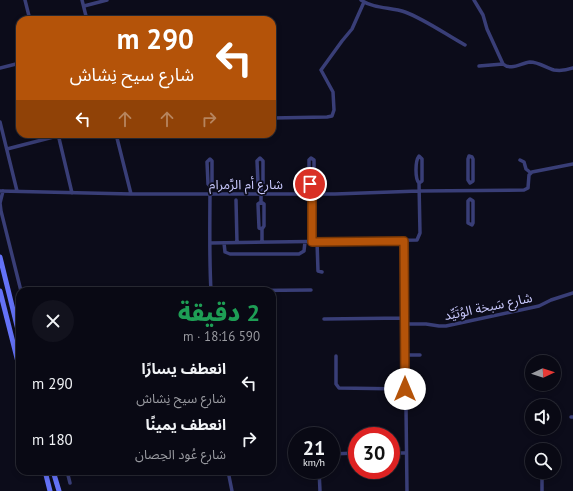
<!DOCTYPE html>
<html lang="ar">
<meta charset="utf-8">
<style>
:root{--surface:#090914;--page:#12121d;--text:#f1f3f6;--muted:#999aa0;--line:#292a34}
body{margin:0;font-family:"PT Sans","Noto Sans Arabic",sans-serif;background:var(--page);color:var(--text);direction:rtl;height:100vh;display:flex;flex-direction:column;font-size:15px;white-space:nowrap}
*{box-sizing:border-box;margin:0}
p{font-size:13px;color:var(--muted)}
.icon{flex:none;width:22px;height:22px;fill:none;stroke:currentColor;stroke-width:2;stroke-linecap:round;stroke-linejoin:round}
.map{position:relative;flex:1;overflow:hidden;direction:ltr}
.drawer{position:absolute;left:16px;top:287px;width:260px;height:188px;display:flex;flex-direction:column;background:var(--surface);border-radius:12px;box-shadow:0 2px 6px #0003,0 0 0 1px var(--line);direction:rtl}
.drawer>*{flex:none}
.top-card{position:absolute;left:16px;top:16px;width:260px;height:122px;border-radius:12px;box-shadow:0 2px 6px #0003,0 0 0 1px var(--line);direction:rtl;background:#b45309;color:#fff;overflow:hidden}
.needle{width:26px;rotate:86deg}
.buttons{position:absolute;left:525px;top:355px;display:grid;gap:8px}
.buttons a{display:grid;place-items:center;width:36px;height:36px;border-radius:50%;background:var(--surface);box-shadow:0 2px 6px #0003,0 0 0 1px var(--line);font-size:20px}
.speed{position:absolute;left:288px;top:427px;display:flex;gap:8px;font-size:20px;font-weight:700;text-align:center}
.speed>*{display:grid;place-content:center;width:52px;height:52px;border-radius:50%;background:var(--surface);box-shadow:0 2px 6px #0003,0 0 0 1px var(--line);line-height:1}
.speed small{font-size:10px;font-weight:400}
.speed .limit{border:6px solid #d22;background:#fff;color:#111}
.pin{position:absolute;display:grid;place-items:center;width:34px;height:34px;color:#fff;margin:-17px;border:2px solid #fff;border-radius:50%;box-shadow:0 1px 4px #0007}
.me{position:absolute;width:44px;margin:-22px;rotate:0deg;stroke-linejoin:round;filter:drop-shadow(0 0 3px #0008)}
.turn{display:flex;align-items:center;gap:14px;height:84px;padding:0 16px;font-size:18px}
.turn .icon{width:52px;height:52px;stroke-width:2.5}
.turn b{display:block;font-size:28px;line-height:34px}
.lanes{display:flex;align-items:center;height:38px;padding:0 16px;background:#0003;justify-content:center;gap:20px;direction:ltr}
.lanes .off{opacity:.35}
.round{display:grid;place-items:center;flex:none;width:42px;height:42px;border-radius:21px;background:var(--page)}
.overview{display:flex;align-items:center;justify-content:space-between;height:68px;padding:0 16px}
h1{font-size:24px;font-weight:800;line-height:30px;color:#1e9e55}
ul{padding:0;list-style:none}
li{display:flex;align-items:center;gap:12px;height:56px;padding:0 16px}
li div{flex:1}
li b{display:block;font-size:15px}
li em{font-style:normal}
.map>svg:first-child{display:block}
</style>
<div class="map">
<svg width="573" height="491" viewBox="0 0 573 491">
<rect width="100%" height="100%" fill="#0c0c1a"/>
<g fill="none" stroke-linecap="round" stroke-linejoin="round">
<path stroke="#393e77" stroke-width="3.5" d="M25,0L30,20
M82,0L87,20
M361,0C374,9 391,7 405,12C426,20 445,34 465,45
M474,0L483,15L487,29L503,64
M84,6L107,0
M479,66L503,64C511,71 521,63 530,62C539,62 546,68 554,70C560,71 567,70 573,68
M0,68L20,63
M272,118L327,117L332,116L334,110L333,92L321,70L342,41L352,29L364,2
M0,122L17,191
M58,134L72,193
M116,134L131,194
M7,149L65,134
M419,156L422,159V181L419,183C415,179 415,161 419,156Z
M469,156L472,157L473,159V181L470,183L468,180V159Z
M260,158L263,161V183L261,185L258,183L257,161Z
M311,158L314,160V182L312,185L309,182V160Z
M210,159L212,161V184L210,186L208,184L207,162Z
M520,160L524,162L526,169L531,173
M312,185V241
M210,186C210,221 209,256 211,291
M0,191L131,194H335L419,191L524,190L528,188L529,175L532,172L573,164
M3,191L0,203L1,211L21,291
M470,199L473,201V223L472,225L468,223V201Z
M236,200L237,243
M261,202L264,204V226L262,229L259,228L258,204Z
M261,202V185
M262,229V242
M317,241L318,271L322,272
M404,241L407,491
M210,243L417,240L420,233L419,183
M224,243L225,252L230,254H299L304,251L305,242
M213,291L311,290
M324,319L405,318
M405,324H426L439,326H446L539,306L551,300L573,293
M405,355H420
M336,356V384L339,388L405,389
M571,417H573
M319,433V436
M391,453H406
M331,454L357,453
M319,470L320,491
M67,471L70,483
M228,471L232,491
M542,472V491"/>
<path stroke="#6472f7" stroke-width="5" d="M0,257L20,338
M0,291L20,370
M45,471L50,491
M53,471L59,491"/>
</g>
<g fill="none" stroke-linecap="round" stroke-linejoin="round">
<defs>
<path id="route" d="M310,184L312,185V242L404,241L405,389"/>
</defs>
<use href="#route" stroke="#753606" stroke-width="10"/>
<use href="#route" stroke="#b45309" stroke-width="7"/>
</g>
<g text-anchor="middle" stroke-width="3.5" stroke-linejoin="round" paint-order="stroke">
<g font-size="13" fill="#c8c8fc" stroke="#0c0c1a">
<text x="246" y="189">شارع أم الرَّمرام</text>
<text transform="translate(488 306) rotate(-12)" y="5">شارع سَبخة الوُتَيِّد</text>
</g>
</g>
</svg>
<div class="buttons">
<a><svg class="needle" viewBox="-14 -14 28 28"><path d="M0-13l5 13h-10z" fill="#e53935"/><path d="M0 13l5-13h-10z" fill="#999aa0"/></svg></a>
<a><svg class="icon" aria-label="sound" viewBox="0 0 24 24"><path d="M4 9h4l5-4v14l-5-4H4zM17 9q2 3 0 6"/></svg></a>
<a><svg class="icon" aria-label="search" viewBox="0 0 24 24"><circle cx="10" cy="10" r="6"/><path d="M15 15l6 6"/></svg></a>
</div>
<div class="speed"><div>21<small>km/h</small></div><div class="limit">30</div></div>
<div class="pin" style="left:310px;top:184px;background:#d93025"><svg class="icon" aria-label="arrive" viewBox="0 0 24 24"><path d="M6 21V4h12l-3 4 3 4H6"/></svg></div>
<svg class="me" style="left:405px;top:389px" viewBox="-20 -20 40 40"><circle r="19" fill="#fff"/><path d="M0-13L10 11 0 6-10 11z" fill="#b45309"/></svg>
<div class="top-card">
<div class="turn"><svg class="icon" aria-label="left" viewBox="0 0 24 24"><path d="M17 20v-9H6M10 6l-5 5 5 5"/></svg><div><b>290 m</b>شارع سيح نِشاش</div></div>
<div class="lanes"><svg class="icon" aria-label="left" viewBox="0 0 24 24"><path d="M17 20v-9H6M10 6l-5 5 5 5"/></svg><svg class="icon off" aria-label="ahead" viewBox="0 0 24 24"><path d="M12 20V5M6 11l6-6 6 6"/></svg><svg class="icon off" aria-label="ahead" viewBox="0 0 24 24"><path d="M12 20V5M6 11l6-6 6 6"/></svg><svg class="icon off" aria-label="right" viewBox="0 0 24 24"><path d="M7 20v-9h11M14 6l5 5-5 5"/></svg></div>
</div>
<section class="drawer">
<div class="overview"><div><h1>2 دقيقة</h1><p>590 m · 18:16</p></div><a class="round"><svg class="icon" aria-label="close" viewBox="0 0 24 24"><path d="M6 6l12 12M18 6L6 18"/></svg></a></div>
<ul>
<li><svg class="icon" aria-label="left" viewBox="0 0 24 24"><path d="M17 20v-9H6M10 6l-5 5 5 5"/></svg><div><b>انعطف يسارًا</b><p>شارع سيح نِشاش</p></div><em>290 m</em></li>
<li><svg class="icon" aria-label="right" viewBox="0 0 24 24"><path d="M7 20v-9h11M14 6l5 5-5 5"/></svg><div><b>انعطف يمينًا</b><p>شارع عُود الحِصان</p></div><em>180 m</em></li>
</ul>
</section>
</div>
